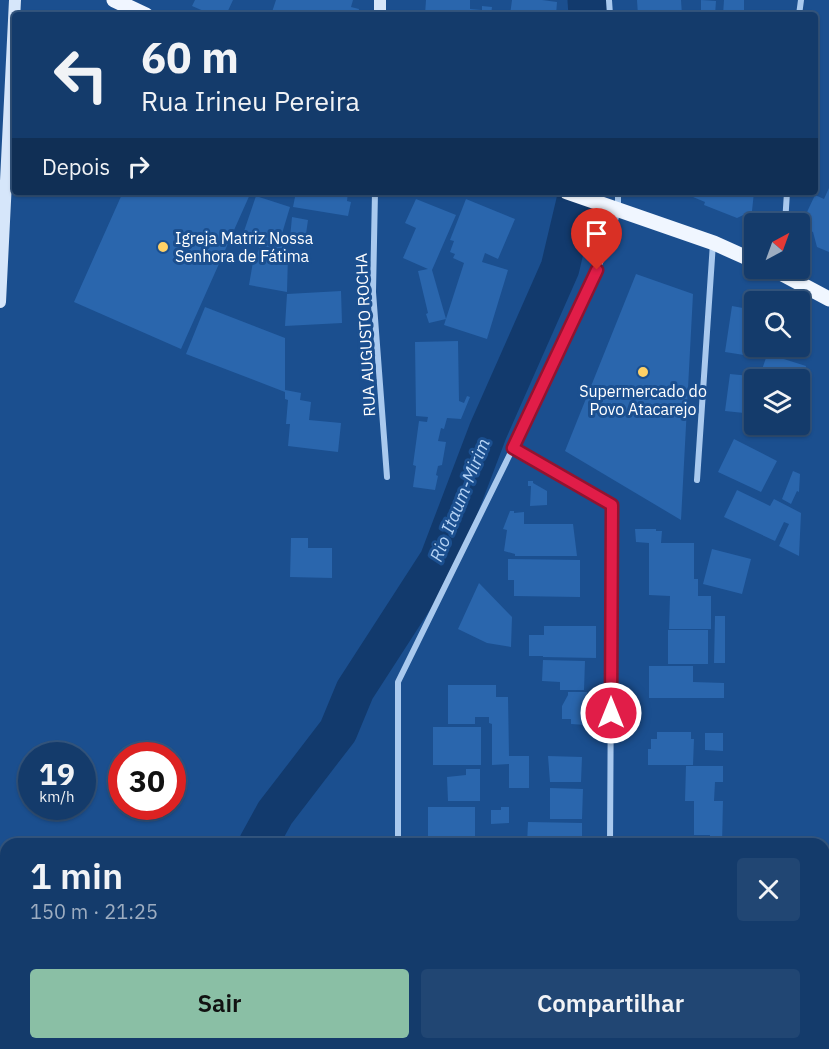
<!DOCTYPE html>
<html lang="pt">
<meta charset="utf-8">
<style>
:root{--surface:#143b6b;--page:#214673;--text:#f1f3f6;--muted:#9dadc1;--line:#33557e;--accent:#8abfa5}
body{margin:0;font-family:"IBM Plex Sans",sans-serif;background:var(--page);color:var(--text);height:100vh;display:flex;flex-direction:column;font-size:22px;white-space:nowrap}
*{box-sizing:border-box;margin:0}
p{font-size:20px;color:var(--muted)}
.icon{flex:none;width:33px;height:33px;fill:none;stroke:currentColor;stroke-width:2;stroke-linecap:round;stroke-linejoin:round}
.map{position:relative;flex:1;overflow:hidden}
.sheet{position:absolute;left:0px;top:838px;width:830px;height:212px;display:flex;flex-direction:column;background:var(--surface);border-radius:18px 18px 0 0;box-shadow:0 2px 4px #0004,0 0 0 2px var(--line)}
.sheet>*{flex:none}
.guide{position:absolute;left:12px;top:12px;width:806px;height:183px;border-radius:6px;box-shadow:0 2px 4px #0004,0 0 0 2px var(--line);background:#143b6b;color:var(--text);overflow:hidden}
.needle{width:39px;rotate:41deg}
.controls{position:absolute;left:744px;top:213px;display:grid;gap:12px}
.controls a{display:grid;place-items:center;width:66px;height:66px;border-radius:6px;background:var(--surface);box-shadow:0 2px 4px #0004,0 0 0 2px var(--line);font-size:30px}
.speed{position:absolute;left:18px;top:742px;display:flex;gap:12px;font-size:30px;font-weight:700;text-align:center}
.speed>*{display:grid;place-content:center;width:78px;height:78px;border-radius:50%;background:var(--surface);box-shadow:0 2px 4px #0004,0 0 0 2px var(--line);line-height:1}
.speed small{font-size:15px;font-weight:400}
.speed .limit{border:9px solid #d22;background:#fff;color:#111}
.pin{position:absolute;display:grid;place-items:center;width:51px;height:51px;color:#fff;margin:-62px -26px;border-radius:50% 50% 50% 0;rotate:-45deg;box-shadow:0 0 6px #0007}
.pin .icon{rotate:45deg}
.me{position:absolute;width:66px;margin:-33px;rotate:0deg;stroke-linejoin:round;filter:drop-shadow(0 0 4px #0008)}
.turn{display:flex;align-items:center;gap:21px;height:126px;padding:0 30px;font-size:27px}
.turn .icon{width:78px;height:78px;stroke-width:2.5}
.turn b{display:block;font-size:42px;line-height:51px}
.then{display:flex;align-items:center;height:57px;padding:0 30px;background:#0003;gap:12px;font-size:22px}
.round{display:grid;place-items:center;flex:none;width:63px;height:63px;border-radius:6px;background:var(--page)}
.headline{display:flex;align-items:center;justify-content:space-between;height:102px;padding:0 30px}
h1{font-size:36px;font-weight:600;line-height:45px}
.action{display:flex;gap:12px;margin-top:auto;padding:12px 30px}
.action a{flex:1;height:69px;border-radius:6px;background:var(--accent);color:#111;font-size:24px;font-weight:600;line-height:69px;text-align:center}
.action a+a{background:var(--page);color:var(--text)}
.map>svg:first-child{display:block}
</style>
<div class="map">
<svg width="829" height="1049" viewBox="0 0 829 1049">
<rect width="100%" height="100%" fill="#1b4f8f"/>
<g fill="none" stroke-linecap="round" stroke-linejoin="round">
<path stroke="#123a6d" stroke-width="39" d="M587,0L588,15
M258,844L275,813L338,731L355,690L439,560L488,431L560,268L578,192
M148,1049L151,1044"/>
</g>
<path fill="#2a66ad" d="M195,0H233L226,15H213L192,6Z
M276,0H353L351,7L359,9L358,15H271Z
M426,0H470V9L482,10V6L492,7L491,15H425Z
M512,0H542L557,2L556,15H510Z
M637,0H681L682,15H638Z
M701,0L716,1L715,15H701Z
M724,0H744V15H723Z
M829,188V252L817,247L813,232L800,227L815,195L824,199Z
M123,192H251L181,349L74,302Z
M296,192H348L347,201L351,202L348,216L293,207Z
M681,192H754L752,211L737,218L704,205L705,202Z
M256,196L290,207L281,237L288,240L282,254L288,255L287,292L249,285L254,256L256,257L260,246L241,240Z
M416,199L456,215L432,270L446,319L429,323L426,314L428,313L418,271L428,269L403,258L416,228L405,223Z
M466,199L515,219L498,259L485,253L482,262L508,270L487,339L444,325L464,263L453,258L455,254L450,252L454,241L450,240Z
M292,217L308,220L305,241L290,238Z
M636,274L693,294L681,520L565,451Z
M341,291L342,323L285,326L287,294Z
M732,306L754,310V346H780L779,352L772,350L771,355L806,366L804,378L805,379L804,394L800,392V380H764L759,378L767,355L763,353V358L725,352Z
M205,307L285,338V390L301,393L300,400L311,402L309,420L341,423L338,452L288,446L290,424H286L288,400L285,399V392L186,354Z
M458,341L459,401L464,403L467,396L470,397L461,419L447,418L444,429L441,428L438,441L446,442L442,465L438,466L436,475L438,476L435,490L413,487L416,466L413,465L419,421L427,422L428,417L416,416L415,342Z
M730,374L750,376L748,389L754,390V414L725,411Z
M734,439L777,461L761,492L718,472Z
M793,471L800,474L799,492L797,491L791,504L782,499Z
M528,481H533V483L547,491V505L530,506L531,486H528Z
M737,490L770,506L774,499L801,513L799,556L779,546L789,524L784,522L775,541L724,517Z
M510,511H514V513L524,512V524H573L577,556H515V554L504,551L507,530L503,529Z
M635,529H656V531H662L661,543H694V579H698V596H711V629H669L670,596L649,595V543L636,542Z
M291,538H308V548H332V578L290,577Z
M712,549L751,559L742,594L703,584Z
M508,559L580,560V597L514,596V580H508Z
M479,583L512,617L511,647L487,643L458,629Z
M715,616H725V663H714Z
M544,626H596V658L543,657V656H529V635H544Z
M668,630H708V664H668Z
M543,660L585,661L584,690H560V682L542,681Z
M649,666H693V682L724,683V698H649Z
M448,685H496V697H508L509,756H529V788H509V764L492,765V724L489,723V717H475V724H448Z
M568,692H587V725L571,724V719H562V706L568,695Z
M433,727H481V765H433Z
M657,732H691V739H694L693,765H648V749H651V739H657Z
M705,733H723V751L705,750Z
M548,756L582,757L581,782H550Z
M686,766H723V782H715L714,801H723L722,844H709L710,835H694V801H685Z
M466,769H480V801H448L447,777L466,775Z
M550,788L583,789L582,819H550Z
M428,807H475V844H428Z
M501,807H509V823L491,824V810H501Z
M528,822L582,823V844H527Z
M662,836L692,837V844H662Z
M0,974H6V994H0Z
M43,1044H78V1049L43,1048Z
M205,1044H230L229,1049H204Z
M285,1044H316V1049H285Z
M426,1044H477V1049H426Z
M493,1044H511V1049H493Z
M653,1044L704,1045V1049H653Z"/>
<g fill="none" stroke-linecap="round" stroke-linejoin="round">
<path stroke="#a9c9ee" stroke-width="6" d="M609,0L610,15
M799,15L801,0
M375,192L373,292L387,477
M785,224L787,192
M513,448L612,505L610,844
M697,480L713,243
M398,844V682L513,448L597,270L610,238L618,210V192
M396,1049V1044
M609,1049V1044"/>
<path stroke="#d6e6fa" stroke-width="12" d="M380,15V0
M0,302L15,0"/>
<path stroke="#f0f6ff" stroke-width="15" d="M114,0L146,15
M567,192L714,243L754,261
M771,268L829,299"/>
</g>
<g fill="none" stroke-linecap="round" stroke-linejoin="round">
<defs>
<path id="route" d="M597,270L513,448L612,505L611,713"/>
</defs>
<use href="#route" stroke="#92132f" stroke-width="15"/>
<use href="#route" stroke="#e11d48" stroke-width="10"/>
</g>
<g fill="#ffd166" stroke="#1b4f8f" stroke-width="2">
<circle cx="163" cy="247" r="6"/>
<circle cx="643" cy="372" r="6"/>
</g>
<g text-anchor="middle" stroke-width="6" stroke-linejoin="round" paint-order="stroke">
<g font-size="16" fill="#fff" stroke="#1b4f8f" text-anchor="start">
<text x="175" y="244">Igreja Matriz Nossa<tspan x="175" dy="18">Senhora de Fátima</tspan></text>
<text x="643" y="397" text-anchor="middle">Supermercado do<tspan x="643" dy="18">Povo Atacarejo</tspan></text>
</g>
<g font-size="16" fill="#fff" stroke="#1b4f8f">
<text transform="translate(365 335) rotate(-93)" y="6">RUA AUGUSTO ROCHA</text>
</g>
<g font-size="18" font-style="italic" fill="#b5d3f5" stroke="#1b4f8f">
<text transform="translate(460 500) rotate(-68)" y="6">Rio Itaum-Mirim</text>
</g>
</g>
</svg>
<div class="controls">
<a><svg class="needle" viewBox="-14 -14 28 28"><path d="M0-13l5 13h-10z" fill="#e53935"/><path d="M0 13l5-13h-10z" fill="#9dadc1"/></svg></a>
<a><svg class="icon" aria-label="search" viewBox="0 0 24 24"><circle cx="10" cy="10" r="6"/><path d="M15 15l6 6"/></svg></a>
<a><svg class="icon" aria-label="layers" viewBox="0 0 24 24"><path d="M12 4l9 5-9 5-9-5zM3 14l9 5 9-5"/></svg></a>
</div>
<div class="speed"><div>19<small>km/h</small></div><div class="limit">30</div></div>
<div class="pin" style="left:597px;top:270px;background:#d93025"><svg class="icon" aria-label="arrive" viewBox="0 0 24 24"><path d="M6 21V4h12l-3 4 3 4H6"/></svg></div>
<svg class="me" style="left:611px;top:713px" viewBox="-20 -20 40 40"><circle r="17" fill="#e11d48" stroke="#fff" stroke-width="3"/><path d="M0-11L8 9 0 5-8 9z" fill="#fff"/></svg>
<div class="guide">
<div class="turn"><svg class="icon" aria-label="left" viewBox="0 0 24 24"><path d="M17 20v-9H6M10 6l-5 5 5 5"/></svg><div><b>60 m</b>Rua Irineu Pereira</div></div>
<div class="then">Depois<svg class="icon" aria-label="right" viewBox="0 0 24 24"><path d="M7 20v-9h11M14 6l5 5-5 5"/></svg></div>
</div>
<section class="sheet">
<div class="headline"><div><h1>1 min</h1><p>150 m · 21:25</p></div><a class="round"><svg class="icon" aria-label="close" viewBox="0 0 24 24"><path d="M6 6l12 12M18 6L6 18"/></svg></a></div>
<div class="action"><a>Sair</a><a>Compartilhar</a></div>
</section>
</div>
